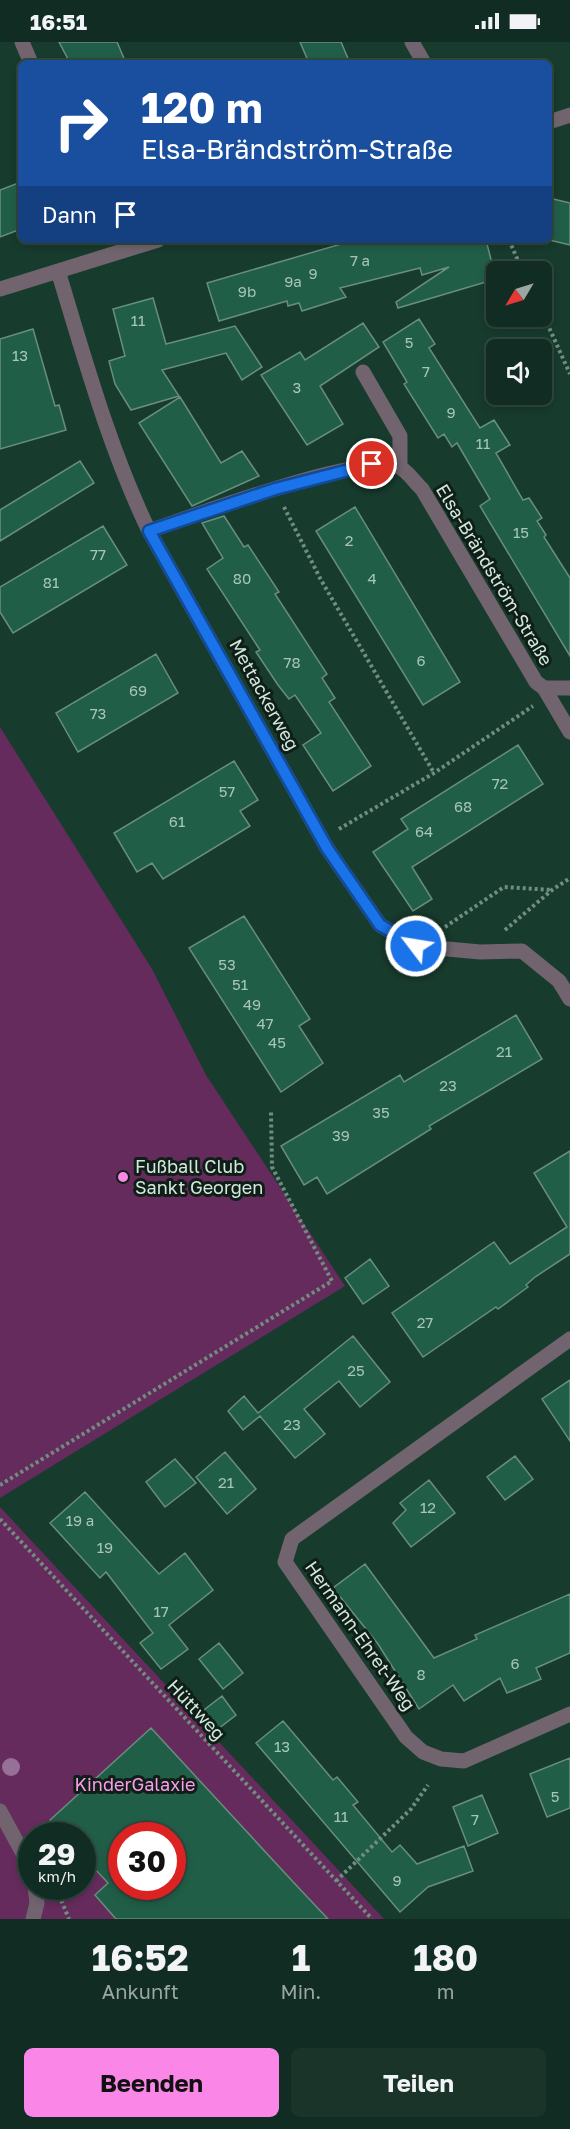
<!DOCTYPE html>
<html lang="de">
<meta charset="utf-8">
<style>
:root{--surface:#112c22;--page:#1a342a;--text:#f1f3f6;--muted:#9ca7a5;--line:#304840;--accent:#fa87e7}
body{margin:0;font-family:"Golos Text",sans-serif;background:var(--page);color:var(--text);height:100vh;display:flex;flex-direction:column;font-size:22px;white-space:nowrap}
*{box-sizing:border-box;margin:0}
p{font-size:20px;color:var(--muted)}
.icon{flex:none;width:33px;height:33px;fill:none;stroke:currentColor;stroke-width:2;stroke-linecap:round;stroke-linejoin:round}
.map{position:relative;height:1877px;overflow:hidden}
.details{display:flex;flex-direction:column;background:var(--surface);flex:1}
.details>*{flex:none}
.guide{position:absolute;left:18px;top:18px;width:534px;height:183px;border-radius:9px;box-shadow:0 3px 9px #0003,0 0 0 2px var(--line);background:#1a4fa0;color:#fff;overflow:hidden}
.needle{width:39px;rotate:232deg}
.fabs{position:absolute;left:486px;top:219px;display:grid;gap:12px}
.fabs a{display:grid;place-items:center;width:66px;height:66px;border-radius:9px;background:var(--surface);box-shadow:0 3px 9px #0003,0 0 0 2px var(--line);font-size:30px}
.speed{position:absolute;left:18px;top:1780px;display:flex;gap:12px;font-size:30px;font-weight:700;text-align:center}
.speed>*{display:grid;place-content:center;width:78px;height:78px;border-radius:50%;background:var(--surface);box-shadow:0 3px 9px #0003,0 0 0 2px var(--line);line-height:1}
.speed small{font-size:15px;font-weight:400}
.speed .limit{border:9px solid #d22;background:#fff;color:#111}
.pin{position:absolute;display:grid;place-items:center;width:51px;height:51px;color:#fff;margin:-26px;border:3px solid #fff;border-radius:50%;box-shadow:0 2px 6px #0007}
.me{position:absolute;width:66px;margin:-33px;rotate:301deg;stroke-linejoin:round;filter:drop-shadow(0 0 4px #0008)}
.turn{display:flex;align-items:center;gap:21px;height:126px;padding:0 24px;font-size:27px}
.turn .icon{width:78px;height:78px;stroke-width:2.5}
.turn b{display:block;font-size:42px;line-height:51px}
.then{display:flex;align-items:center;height:57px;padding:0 24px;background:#0003;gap:12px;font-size:22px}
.eta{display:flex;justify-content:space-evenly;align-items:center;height:102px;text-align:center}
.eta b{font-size:36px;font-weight:700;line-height:42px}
.action{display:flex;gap:12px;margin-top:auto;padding:12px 24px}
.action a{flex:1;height:69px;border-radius:9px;background:var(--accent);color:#111;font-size:24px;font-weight:700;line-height:69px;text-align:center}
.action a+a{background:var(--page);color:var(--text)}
.status{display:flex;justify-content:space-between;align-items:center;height:42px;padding:0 30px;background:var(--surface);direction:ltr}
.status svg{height:16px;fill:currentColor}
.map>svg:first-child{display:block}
</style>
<div class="status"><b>16:51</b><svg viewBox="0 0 49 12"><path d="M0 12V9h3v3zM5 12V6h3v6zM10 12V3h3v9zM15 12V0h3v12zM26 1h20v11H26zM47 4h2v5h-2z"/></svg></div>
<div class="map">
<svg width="570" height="1877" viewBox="0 0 570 1877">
<rect width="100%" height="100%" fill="#173b2d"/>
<path fill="#652b5c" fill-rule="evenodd" d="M0,685L152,927L206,1033L345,1244L0,1456Z
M0,1465L384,1877H0ZM32,1794H82V1845H32ZM122,1794H172V1845H122Z"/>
<path fill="#215e47" stroke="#688e7d" stroke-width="1.5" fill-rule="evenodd" d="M59,0H117L126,21H70Z
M300,0H341L350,21H309Z
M21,140V187L0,195V148Z
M549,156L570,161V203L549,198Z
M355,198H486L496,237L398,266L396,260L449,225L422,233L420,226L340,246L346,255L302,269L299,261L288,264L287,259L219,279L207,241Z
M153,256L166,302L235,284L262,325L242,338L226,311L162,328L179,354L131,368L115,342L109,319L125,314L113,267Z
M419,277L435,302L429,306L480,386L494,378L510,403L496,411L523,458L529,456L542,476L537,479L546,493L544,495L570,536V614L480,464L490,457L457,401L452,405L444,392L438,396L404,342L407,340L383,300Z
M363,281L379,305L320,344L343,382L307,403L261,333L300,310L305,318Z
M33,287L55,364L59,363L66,388L0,407V297Z
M180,355L221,421L242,409L259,434L192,464L139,381Z
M80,419L94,441L0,499V468Z
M355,465L460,640L423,663L316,489Z
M224,474L244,505L248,503L279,550L275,552L327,632L322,636L335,656L329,660L371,724L333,749L303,703L321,691L295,653L289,657L278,643L256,610L260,608L207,527L223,516L202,481Z
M103,484L127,523L13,591L0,570V545Z
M156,612L178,651L78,710L56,671Z
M518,703L543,742L412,825L432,857L413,869L373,810L408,787L401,777Z
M234,719L258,758L240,769L250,784L163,837L152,821L137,830L114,791Z
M244,874L310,977L299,984L323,1021L281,1050L189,906Z
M516,973L542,1017L429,1084L431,1087L327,1152L317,1135L304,1143L281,1104L400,1033L404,1040Z
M570,1109V1212L535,1235L526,1243L528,1245L498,1267L496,1265L423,1315L392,1271L494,1200L510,1222L567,1185L534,1131Z
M370,1217L389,1244L363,1262L345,1236Z
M353,1294L390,1340L360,1365L339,1339L304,1367L325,1392L295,1416L260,1374L243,1388L228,1369L244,1354L258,1371Z
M570,1338V1399L542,1357Z
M225,1410L256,1447L227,1472L196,1435Z
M515,1414L533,1437L505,1458L487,1435Z
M175,1417L196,1441L165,1465L146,1440Z
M429,1438L455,1471L411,1505L393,1481L406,1468L400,1461Z
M85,1450L159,1532L185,1511L213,1548L169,1583L188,1607L161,1627L140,1601L153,1591L106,1530L100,1536L50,1481Z
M365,1522L434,1616L477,1597L475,1593L570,1552V1611L536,1626L541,1637L507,1651L500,1636L464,1659L453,1643L419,1667L378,1602L333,1546Z
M219,1601L243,1631L223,1647L199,1617Z
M222,1654L236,1673L214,1690L200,1671Z
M283,1679L333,1738L337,1735L358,1760L353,1763L392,1810L400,1803L417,1822L464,1804L473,1829L428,1845L400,1870L256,1701Z
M151,1686L296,1843L328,1877H116L95,1853L108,1841L82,1813V1794H65L50,1778ZM122,1794H172V1845H122Z
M570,1716V1766L547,1775L530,1732Z
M482,1753L498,1791L468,1804L453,1765Z"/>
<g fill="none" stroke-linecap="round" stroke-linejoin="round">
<path stroke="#718d81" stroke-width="4" stroke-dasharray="3 3" stroke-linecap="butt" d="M509,198L523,230
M542,270L570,332
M284,465L321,538L434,731
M339,787L434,731L533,664
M445,885L504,845L552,848
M505,888L552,848L570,836
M0,1443L332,1239L272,1125L271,1070
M0,1477L372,1877
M82,1814H83
M336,1839L411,1767L428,1743
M59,1853L69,1877"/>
<path stroke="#71646e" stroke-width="15" d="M363,330L400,394V425
M544,646L570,690"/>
<path stroke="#71646e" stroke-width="15" d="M22,0L31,21
M412,0L424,21
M549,80L570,73
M58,229C85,317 109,406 149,489L327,806L380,883L416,904L480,910L522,909L559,939L570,957
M0,247L158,198
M149,489C194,474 362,411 399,425C407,428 415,441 422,447L536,640L544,646H569
M570,1297L292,1497L285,1520L406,1695L423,1710L441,1717L464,1719L570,1672
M0,1769L32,1828
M33,1877L37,1861L35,1845"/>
</g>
<circle fill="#967096" cx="11" cy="1725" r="9"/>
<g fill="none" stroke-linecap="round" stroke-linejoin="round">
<defs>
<path id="route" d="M372,422L275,447L149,489L327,806L380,883L416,904"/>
</defs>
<use href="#route" stroke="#114b97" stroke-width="15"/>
<use href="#route" stroke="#1a73e8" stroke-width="10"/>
</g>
<circle fill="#fa87e7" stroke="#0f1f18" stroke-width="2" cx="123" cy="1135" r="6"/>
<g text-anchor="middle" stroke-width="6" stroke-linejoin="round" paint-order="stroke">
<g font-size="15" fill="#a7c6b8">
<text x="360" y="224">7 a</text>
<text x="313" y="237">9</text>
<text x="293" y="245">9a</text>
<text x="247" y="255">9b</text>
<text x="138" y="284">11</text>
<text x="409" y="306">5</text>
<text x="20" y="319">13</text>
<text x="426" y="335">7</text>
<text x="297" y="351">3</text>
<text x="451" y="376">9</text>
<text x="483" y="407">11</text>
<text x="521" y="496">15</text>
<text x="349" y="504">2</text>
<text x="98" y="518">77</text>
<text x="242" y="542">80</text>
<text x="372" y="542">4</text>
<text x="51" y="546">81</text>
<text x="421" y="624">6</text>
<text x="292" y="626">78</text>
<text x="138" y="654">69</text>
<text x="98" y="677">73</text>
<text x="500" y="747">72</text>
<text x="227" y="755">57</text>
<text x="463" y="770">68</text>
<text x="177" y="785">61</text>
<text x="424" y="795">64</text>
<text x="227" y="928">53</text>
<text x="240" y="948">51</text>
<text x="252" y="968">49</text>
<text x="265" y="987">47</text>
<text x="277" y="1006">45</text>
<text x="504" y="1015">21</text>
<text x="448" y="1049">23</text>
<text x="381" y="1076">35</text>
<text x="341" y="1099">39</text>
<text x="425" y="1286">27</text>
<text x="356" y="1334">25</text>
<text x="292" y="1388">23</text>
<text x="226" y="1446">21</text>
<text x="428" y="1471">12</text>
<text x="80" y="1484">19 a</text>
<text x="105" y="1511">19</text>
<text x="161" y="1575">17</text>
<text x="515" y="1627">6</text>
<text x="421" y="1638">8</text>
<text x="282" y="1710">13</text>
<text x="555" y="1760">5</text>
<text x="341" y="1780">11</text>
<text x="475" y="1783">7</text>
<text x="397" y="1844">9</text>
</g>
<g font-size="18" fill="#d4e8de" stroke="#0f1f18">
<text transform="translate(494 533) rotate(59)" y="6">Elsa-Brändström-Straße</text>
<text transform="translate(264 653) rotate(61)" y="6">Mettackerweg</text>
<text transform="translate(360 1594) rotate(55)" y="6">Hermann-Ehret-Weg</text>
<text transform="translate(196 1668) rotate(47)" y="6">Hüttweg</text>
</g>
<g font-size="18" fill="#d4e8de" stroke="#0f1f18" text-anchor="start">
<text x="135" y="1131">Fußball Club<tspan x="135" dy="21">Sankt Georgen</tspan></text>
</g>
<g font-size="18" fill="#fe9bec" stroke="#0f1f18">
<text x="135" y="1749">KinderGalaxie</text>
</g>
</g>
</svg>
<div class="fabs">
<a><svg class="needle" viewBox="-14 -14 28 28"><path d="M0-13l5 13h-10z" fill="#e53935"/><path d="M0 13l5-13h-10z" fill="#9ca7a5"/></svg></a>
<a><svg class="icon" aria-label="sound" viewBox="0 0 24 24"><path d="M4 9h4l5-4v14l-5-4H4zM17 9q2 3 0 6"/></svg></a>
</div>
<div class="speed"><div>29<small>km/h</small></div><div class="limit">30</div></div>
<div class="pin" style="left:372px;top:422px;background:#d93025"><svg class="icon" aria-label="arrive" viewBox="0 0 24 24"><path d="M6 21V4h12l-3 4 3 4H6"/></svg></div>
<svg class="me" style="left:416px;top:904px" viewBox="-20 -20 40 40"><circle r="17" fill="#1a73e8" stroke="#fff" stroke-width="3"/><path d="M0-11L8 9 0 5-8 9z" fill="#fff"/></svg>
<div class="guide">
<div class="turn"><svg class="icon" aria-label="right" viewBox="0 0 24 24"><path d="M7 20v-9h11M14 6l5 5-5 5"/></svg><div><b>120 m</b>Elsa-Brändström-Straße</div></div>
<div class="then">Dann<svg class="icon" aria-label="arrive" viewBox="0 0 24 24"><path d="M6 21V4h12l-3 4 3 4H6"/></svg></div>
</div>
</div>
<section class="details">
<div class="eta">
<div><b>16:52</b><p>Ankunft</p></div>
<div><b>1</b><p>Min.</p></div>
<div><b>180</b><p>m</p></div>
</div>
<div class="action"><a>Beenden</a><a>Teilen</a></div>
</section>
